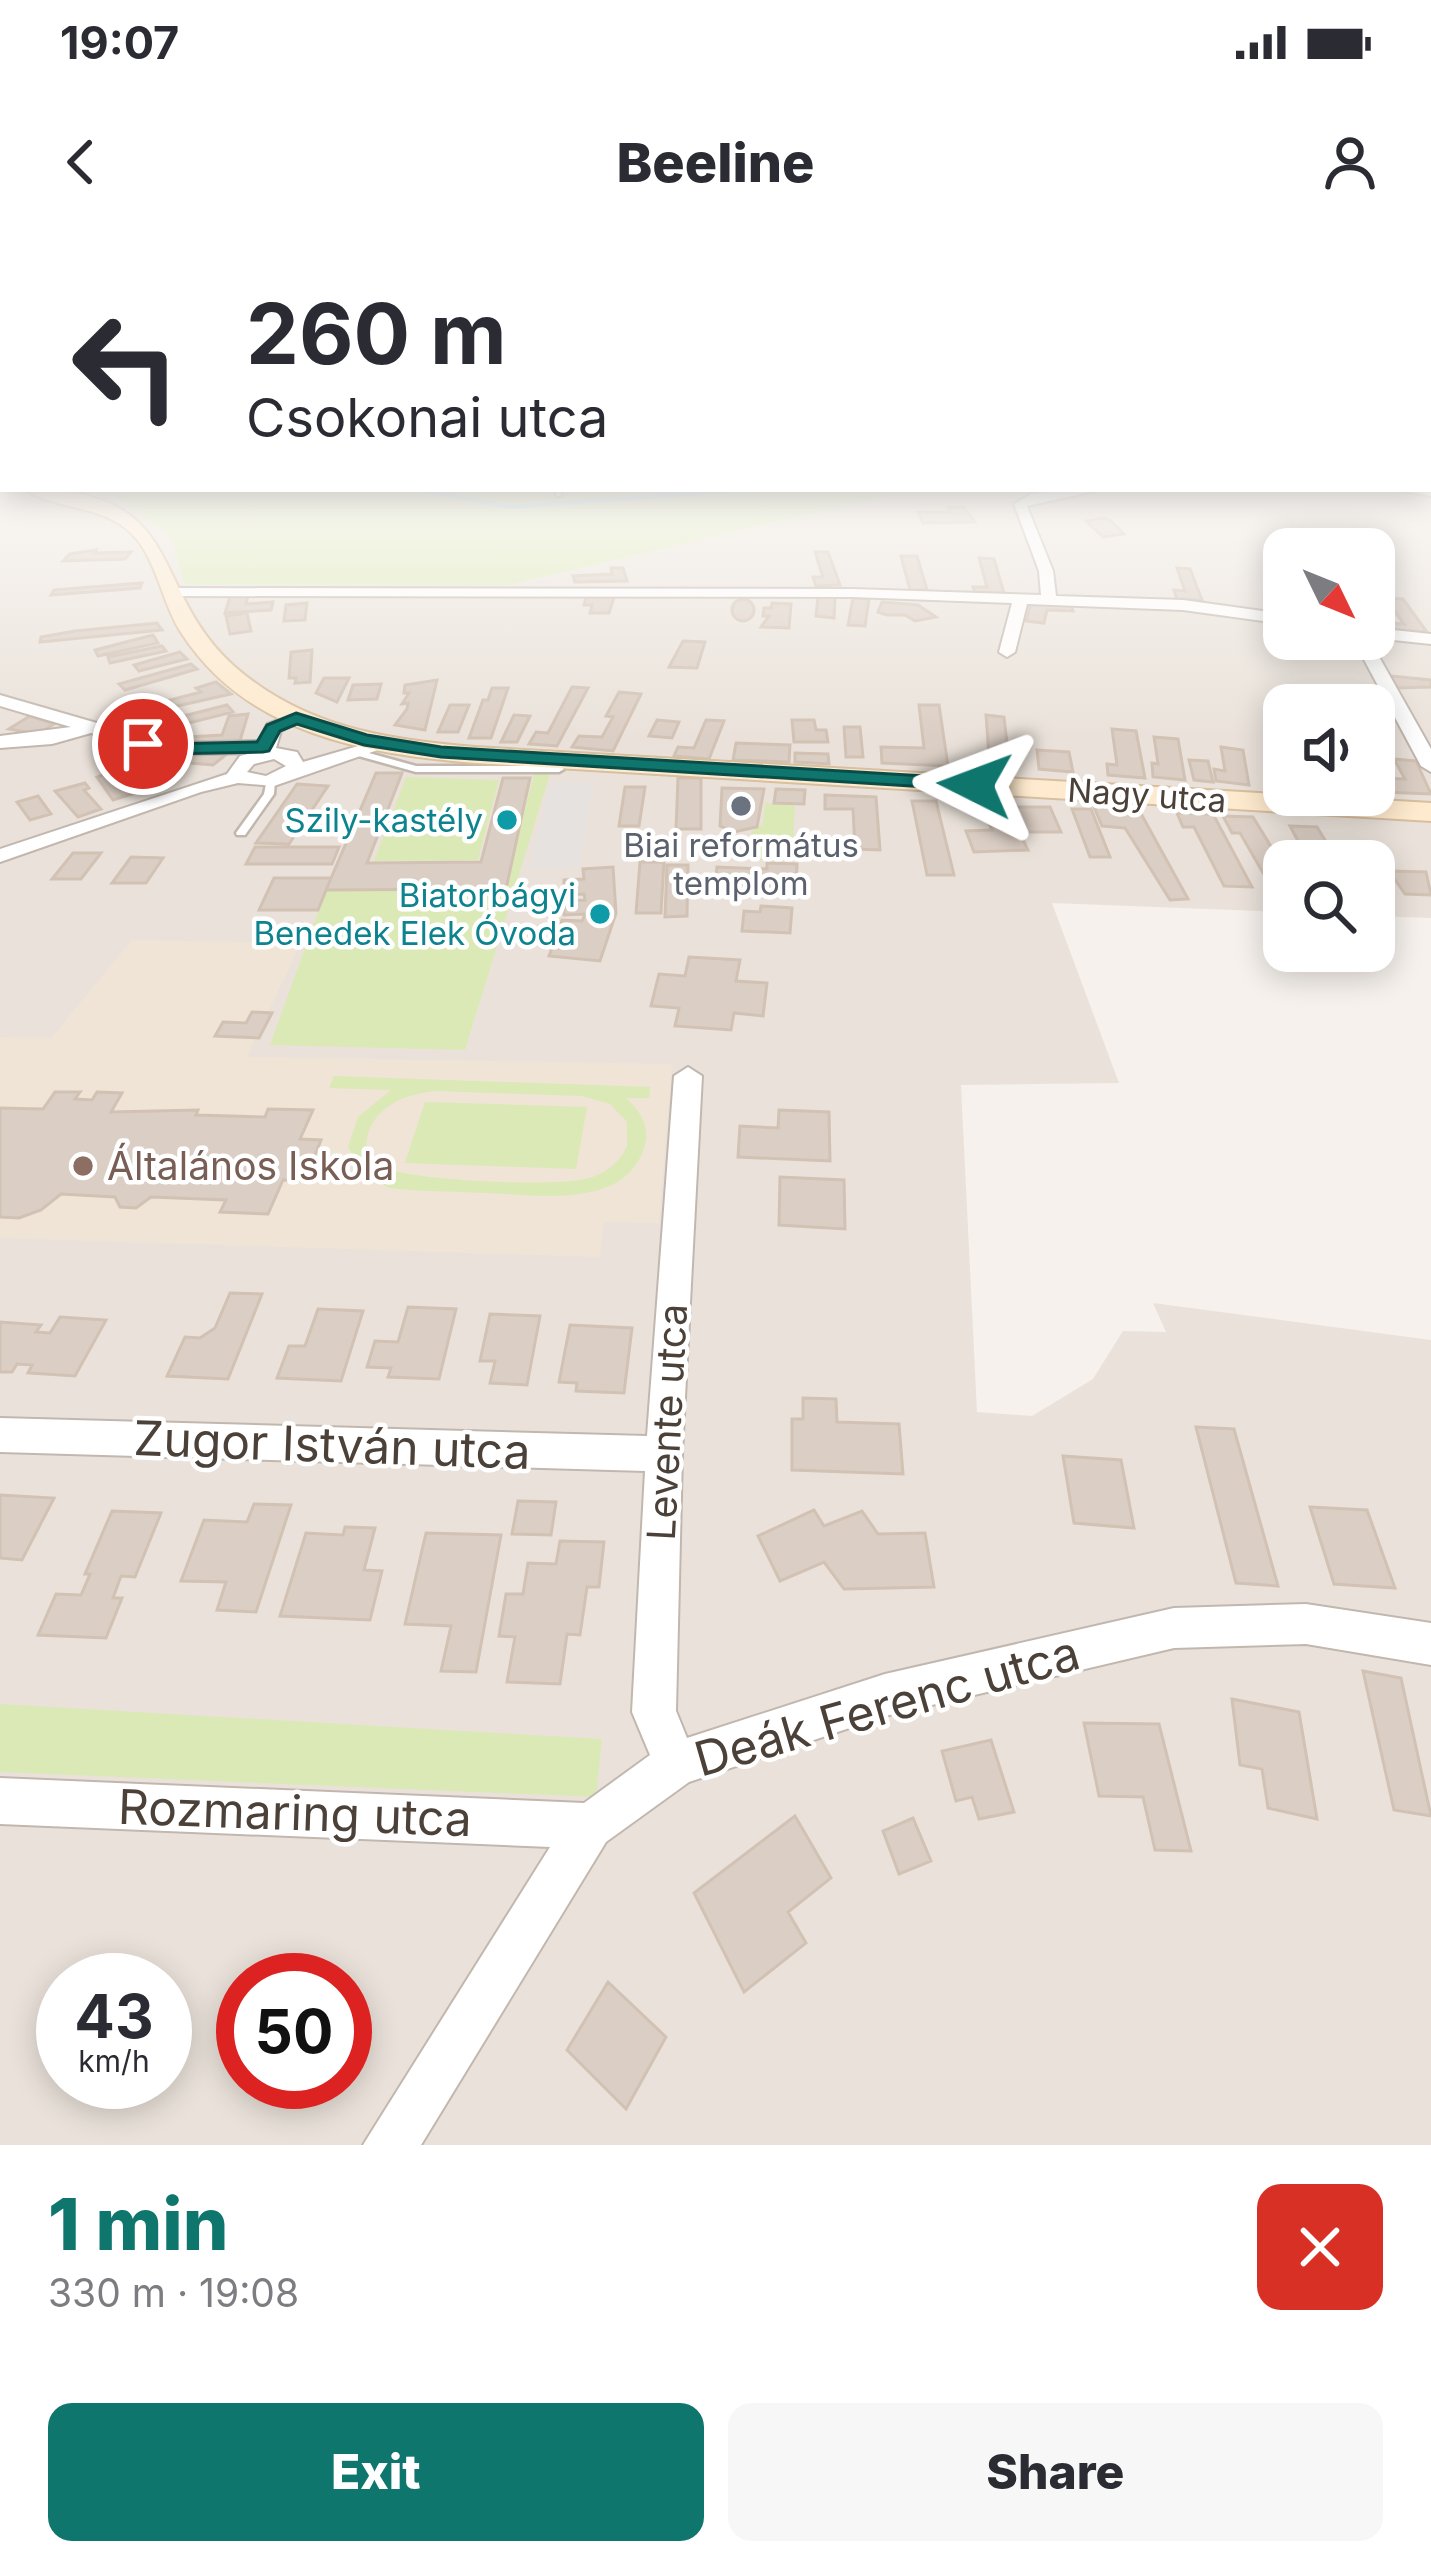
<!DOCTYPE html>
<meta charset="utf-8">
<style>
:root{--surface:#fff;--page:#f7f7f7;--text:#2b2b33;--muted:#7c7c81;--accent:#0f766e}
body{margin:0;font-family:Inter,sans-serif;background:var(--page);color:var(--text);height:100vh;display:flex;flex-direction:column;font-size:45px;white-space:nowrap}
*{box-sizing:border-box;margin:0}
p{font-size:39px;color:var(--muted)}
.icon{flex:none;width:66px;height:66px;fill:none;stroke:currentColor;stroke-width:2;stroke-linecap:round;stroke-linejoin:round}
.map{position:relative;height:1905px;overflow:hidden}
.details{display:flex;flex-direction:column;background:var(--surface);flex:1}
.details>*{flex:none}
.top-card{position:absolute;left:0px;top:0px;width:1431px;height:252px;box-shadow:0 6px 30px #0003;background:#fff;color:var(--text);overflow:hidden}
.needle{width:78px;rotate:133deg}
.controls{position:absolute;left:1263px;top:288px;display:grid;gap:24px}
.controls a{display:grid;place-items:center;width:132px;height:132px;border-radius:24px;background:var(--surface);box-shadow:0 6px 30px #0003;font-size:60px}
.speed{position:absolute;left:36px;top:1713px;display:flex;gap:24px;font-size:60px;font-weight:700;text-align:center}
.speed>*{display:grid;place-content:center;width:156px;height:156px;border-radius:50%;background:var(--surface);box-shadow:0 6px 30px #0003;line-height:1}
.speed small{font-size:30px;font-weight:400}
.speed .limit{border:18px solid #d22;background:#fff;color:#111}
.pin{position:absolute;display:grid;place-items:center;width:102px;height:102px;color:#fff;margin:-51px;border:6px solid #fff;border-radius:50%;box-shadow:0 3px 12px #0007}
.me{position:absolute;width:132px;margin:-66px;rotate:273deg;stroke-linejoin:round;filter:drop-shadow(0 0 9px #0008)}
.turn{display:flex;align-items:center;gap:42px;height:252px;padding:0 48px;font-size:54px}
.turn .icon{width:156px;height:156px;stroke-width:2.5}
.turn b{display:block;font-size:84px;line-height:102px}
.round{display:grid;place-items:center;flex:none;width:126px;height:126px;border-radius:24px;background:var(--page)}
.summary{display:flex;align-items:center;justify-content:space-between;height:204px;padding:0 48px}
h1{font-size:72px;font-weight:800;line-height:90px;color:var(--accent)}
.action{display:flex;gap:24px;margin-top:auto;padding:24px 48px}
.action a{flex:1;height:138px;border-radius:24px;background:var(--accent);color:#fff;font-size:48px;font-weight:800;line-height:138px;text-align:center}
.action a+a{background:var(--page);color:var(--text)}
.status{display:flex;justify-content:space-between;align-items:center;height:84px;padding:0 60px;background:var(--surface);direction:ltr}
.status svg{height:33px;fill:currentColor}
header{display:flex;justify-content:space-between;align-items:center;height:156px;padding:0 48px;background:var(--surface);font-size:54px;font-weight:800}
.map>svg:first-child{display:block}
</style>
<div class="status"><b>19:07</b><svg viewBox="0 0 49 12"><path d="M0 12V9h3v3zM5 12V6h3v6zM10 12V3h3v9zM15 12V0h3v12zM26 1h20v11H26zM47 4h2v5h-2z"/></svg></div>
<header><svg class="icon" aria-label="back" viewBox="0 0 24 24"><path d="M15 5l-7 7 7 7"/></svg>Beeline<svg class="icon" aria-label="person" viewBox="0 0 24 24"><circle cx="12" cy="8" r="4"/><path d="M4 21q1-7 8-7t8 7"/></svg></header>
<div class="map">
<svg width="1431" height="1905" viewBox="0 0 1431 1905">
<rect width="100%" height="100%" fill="#f6f1ec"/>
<path fill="#eae2da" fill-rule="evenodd" d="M0,232L3,249H106L172,298L184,344L509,345L918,249H1428L1431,232V678L1374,676V621H1284V672L1052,663L1119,843L961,845L977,1172L1032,1176L1093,1139L1123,1091L1166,1092L1153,1063L1431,1100V1905H0ZM1284,309H1374V399H1284ZM1284,465H1374V555H1284ZM63,1740H165V1842H63ZM243,1740H345V1842H243Z"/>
<path fill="#efe4d6" d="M132,700L301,703L247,817L672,824L659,983L604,982L600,1017L0,998V797L51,798Z"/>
<path fill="#dbe9b6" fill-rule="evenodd" d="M106,249H918L509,345L184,344L172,298Z
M534,534H550L465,810L270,805L326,650L505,649Z
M406,537L499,540L478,620L374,621Z
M765,563L795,565L792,621L756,620L751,592L763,584Z
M334,836L650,847L649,858H626C641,872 651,887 644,908C624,971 534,954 484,953C453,951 421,952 390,948L363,935L348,907L358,877L391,850L329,848ZM436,851L582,856L610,864L627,882V906C619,924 604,935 585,939C554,947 405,941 379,926L366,904C370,868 403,854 436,851Z
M425,862L587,867L576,929L405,923Z
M0,1464L602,1499L596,1557L0,1532Z"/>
<path fill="#e5e2e0" d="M550,542L594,543L579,626L530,627Z"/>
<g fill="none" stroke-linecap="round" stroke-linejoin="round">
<path stroke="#aae0f1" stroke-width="4.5" d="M417,249L510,267L751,249"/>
</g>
<path fill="#dbcec4" stroke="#d2c2b4" stroke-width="3" d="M948,267H964L975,282L923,283L918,272H950Z
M1104,278L1111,281L1124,294L1103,297L1086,281Z
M96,310L94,313L131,312L125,319L63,321L70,314Z
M815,312H828L840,345L816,346L813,337H823Z
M901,316H917L927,350H910Z
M979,318L994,319L1004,353L975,352L973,347H987Z
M611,328H623L627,341L575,342L573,336L612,334Z
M1177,328L1190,329L1202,360L1177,359L1174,350L1185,351Z
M142,343L140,348L51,355L54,350Z
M248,356L246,364L273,362L271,370L225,373L230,357Z
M586,357H614L609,373H590L592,365H584Z
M818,357H835L834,378L816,376Z
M853,358L869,359L865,386L848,385Z
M1385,358L1403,359L1427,392L1394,390L1390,383L1404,384Z
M732 370a11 11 0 1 1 22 0a11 11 0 1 1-22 0Z
M882,362L918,365L936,377L915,381L905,375H887L878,372Z
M307,363L305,380L284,381L286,365Z
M772,363L791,364L789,388L761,387L769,376H763L764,368H771Z
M1031,363L1071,364L1073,371L1047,370L1044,383L1026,381Z
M247,373L251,391L230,394L226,376Z
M157,383L162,390L40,402L41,397L75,391Z
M153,395L158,403L98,416L95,410Z
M683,401L705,402L697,428L669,427Z
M162,406L166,411L110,423L108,417Z
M312,410L310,442L295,443L296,438H289L291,412Z
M180,412L187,419L139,431L134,425Z
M191,424L197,429L125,450L119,444Z
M1391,436L1431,440V447L1396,448Z
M324,438H349L337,462L316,453Z
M437,440L425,490L395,485L407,469L408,463L402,464L409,453H404L405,445Z
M216,442L231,454L173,467L170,460L201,452L196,448Z
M381,444L377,459L348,460L353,445Z
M572,447L588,448L557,506L529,504L536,492L548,493Z
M492,448H508L491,498H469L483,460H488Z
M619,452L641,454L613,511L572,507L579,496L602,497L613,477L606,476Z
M227,465L233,472L165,489L160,482Z
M450,465H469L458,492H438Z
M919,465H939L948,526L882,523L881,507L924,508Z
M248,474L239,504L183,506L188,497L222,495L229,476Z
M514,475L530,476L517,502H501Z
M986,475L1004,477L1010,529L981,527L980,516H989Z
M30,476L54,484L37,494L9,489Z
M657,480L679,482L672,498L649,496Z
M706,480L724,481L709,519L674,516L678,507L694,508Z
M792,480H814L816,490H826L828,502H794Z
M844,487H860L863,517H846Z
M1112,489L1136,491L1145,538L1108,535L1107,524L1117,525Z
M1154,497L1178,499L1185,540L1153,537L1152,523L1158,524Z
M736,503L790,505L789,522L733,520Z
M1221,507L1243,510L1249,545L1216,541L1214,529L1225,531Z
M232,510L213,525L154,520L163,512Z
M1037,510L1069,512L1073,532L1039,529Z
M795,513L828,514L829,524L795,522Z
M1394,519L1416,521L1431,554L1383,552L1376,538L1405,539Z
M1189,520L1208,521L1213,542L1194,540Z
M110,533L117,541L132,536L145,550L113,560L97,537Z
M376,533H402L367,623L481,622L503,538H530L506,649H499L498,656H475L477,649L326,650Z
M678,538H701V589H676Z
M85,543L89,548L84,550L101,569L78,577L55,551Z
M297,544L328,546L289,604L256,603Z
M625,547H645L639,586H619Z
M722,548L764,549L757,587L734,592L720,586Z
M776,549L805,550L804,564L774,563Z
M825,555L876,557L880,610L855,609L853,569H825Z
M38,556L51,574L30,580L17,562Z
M912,561H936L954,635H927Z
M1006,565L1028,610L974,612L966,591L992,590L981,566Z
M1016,567H1050L1061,592H1026Z
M1094,567L1139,570L1188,659L1170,660L1125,588L1102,586Z
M1072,569H1091L1110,617H1090Z
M1177,573L1213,574L1252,647L1224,646L1194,587H1183Z
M1223,576L1253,577L1284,628V639L1266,638L1240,593H1232Z
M1290,586L1317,587L1334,615L1305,614Z
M255,607H339L332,624H246Z
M73,613H101L81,639H52Z
M131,617L163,618L146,643H112Z
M640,622H664L661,673H636Z
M767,623L797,624L796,653L771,652V645L715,643L717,627L767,629Z
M667,625H688L687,676L665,677Z
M613,627L616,673L600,721L549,716L554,702L574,704L576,697L556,696L562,680L582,681L585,674L564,675V661L585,660L584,654L564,655V640L584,639L583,629Z
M1389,631L1426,632L1431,655L1405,654Z
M274,638H331L318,670H259Z
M761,666L792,668L790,693L742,691L744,671L760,672Z
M689,717L740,720L736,741L767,743L763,776L734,773L731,790L675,786L679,768L651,766L659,734L685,736Z
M252,772L272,773L259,798L215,796L223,782L246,783Z
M55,852H80L75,859L92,860L97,852L122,853L111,872L198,870L196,875L265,877L268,869L313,870L300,899L321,900L305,941L283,940L268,974L220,972L226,960L151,957L136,968L120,967L115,957L61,954L41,970L19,978L0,977V868L43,869Z
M779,870L829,872L830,921L738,917L740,886L778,888Z
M780,937L844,940L845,989L779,985Z
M230,1053L262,1054L228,1139L167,1136L185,1097L200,1098L215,1088Z
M408,1067L456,1069L439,1139L388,1137L391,1128L367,1127L375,1101L398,1102Z
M318,1069L363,1071L341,1141L277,1138L289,1106H305Z
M490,1074L540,1076L527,1145L490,1143L495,1121H480Z
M60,1077L106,1080L75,1136L28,1133L32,1125L17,1124L12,1132H0V1082L41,1085L36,1092L50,1093Z
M570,1085L632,1088L624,1153L576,1151L577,1143L559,1142Z
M803,1158L836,1159L837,1182L899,1184L903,1234L792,1230V1179H803Z
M1196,1187L1234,1189L1278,1346L1236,1343Z
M1063,1216L1121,1220L1134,1288L1074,1283Z
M0,1255L54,1258L22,1320L0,1318Z
M518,1261L556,1262L551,1295L512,1294Z
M254,1264L291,1265L256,1372L217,1370L226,1342L181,1341L204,1280L247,1282Z
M1310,1267L1367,1270L1395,1348L1334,1344Z
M814,1270L824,1286L862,1271L878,1294L925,1293L934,1347L844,1349L824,1322L780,1341L758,1296Z
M112,1271L161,1273L135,1337L121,1336L113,1358H122L106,1398L38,1395L56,1354L81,1355L90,1334H85Z
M345,1287L375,1288L364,1330L382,1331L370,1380L280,1376L306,1293L343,1295Z
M426,1293L501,1295L476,1432L441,1431L451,1386L405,1384Z
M560,1301L604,1302L599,1347H587L580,1395L567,1394L560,1444L507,1442L515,1397L499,1396L506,1354H523L528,1323L556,1324Z
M1363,1431L1401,1438L1431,1576L1394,1570Z
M1232,1459L1299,1472L1317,1579L1268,1568L1262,1529L1240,1525Z
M1084,1483L1159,1484L1191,1611L1155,1610L1143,1557L1099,1556Z
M991,1500L1014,1572L979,1579L972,1557L956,1561L942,1511Z
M795,1576L831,1638L788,1672L806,1703L744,1752L694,1653Z
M913,1578L931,1621L899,1634L883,1591Z
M608,1742L666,1797L626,1869L567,1810Z"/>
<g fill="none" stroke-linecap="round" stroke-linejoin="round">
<defs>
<path id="lane" d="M554,249H560L561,256H557Z
M358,510L416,526H559L564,529L559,532H416L355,515L353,513Z
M267,539L275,541L274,554L245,595H237L236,593L264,554Z"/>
<path id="street" d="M1431,248V256L1391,249H1428Z
M1069,249H1104L1027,266L1053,331L1056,356L1183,360L1284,374V384L1183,370L1027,364L1015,412L1007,417L999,412L1012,363L853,357L170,356L163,352L170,348L853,349L1041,355L1039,331L1014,264L1031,254Z
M1374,388L1431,394V404L1374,398Z
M1353,399H1369L1431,509V532L1421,526Z
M0,455L166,503L259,501L267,484L296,473L305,478L281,491L276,508L297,512L303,522L386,498L395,504L274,546L238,543L201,552L0,622V609L227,534L240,516L252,513L165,515L91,493L52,504L0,508V496L71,487L0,466ZM274,519L286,526L266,536L247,532L254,524Z
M688,827L702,836L682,1214L676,1471L687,1498L885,1434L1174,1368L1306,1364L1431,1383V1425L1306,1404L1174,1408L885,1476L689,1542L606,1602L421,1905H363L550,1607L0,1584V1538L584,1563L650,1515L632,1472L645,1231L0,1212V1178L647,1196L674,836Z"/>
<path id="secondary" d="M0,234L3,235V245L0,244Z
M24,249C190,249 146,347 234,426C303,487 386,500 475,507L1431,563V581L475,523C365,514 247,494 182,394C162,364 158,322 133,295C104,264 56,271 24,249Z"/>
</defs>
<use href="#lane" stroke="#c2b7ae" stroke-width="5"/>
<use href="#street" stroke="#c2b7ae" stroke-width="4"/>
<use href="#secondary" stroke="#d8bf9f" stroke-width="4"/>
<use href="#lane" fill="#fff" fill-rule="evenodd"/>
<use href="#street" fill="#fff" fill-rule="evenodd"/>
<use href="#secondary" fill="#feeace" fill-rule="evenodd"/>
</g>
<linearGradient id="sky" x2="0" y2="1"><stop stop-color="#8fc6ec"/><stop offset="0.46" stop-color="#fbf9f6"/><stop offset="1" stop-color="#fbf9f6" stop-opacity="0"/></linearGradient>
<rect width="1431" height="499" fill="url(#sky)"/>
<path fill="#0f766e" stroke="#0a4d48" stroke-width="3" d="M296,473L367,495L441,507L975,539L984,545L975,550L441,517L364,505L297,484L280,491L269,511L263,512L165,514L135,504L143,499L165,504L257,502L267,485Z"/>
<circle fill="#6b7280" stroke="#fff" stroke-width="4.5" cx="741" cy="566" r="12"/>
<g fill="#0f9aa8" stroke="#fff" stroke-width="4.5">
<circle cx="507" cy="580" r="12"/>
<circle cx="600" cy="674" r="12"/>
</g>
<circle fill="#8d6e63" stroke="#fff" stroke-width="4.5" cx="83" cy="926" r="12"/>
<g text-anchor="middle" stroke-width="9" stroke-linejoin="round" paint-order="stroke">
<g font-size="33" fill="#4b4139" stroke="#fff">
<text transform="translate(1147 555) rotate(4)" y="12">Nagy utca</text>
</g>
<g font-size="33" fill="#0d838f" stroke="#fff" text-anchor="end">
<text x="483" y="592">Szily-kastély</text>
<text x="576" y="667">Biatorbágyi<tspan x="576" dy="38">Benedek Elek Óvoda</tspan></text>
</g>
<g font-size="33" fill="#5b616d" stroke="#fff">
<text x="741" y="617">Biai református<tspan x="741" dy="38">templom</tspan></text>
</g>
<g font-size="39" fill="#785e54" stroke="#fff" text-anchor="start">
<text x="107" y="940">Általános Iskola</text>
</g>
<g font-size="39" fill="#4b4139" stroke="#fff">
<text transform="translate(667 1182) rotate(-87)" y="14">Levente utca</text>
</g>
<g font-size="48" fill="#4b4139" stroke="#fff">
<text transform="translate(332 1205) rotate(2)" y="17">Zugor István utca</text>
<text transform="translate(887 1466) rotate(-16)" y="17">Deák Ferenc utca</text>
<text transform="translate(295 1573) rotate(2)" y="17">Rozmaring utca</text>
</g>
</g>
</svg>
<div class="controls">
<a><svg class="needle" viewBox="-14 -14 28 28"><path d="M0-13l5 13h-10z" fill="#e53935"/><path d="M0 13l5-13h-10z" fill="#7c7c81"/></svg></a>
<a><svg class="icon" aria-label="sound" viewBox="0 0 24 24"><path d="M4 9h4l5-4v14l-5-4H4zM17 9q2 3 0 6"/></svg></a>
<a><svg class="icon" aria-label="search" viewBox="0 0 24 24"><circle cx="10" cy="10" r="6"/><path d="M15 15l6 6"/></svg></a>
</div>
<div class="speed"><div>43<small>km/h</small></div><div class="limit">50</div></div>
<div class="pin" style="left:143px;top:504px;background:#d93025"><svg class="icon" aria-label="arrive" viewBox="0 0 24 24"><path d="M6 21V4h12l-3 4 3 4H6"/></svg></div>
<svg class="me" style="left:975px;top:545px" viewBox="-20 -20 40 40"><path d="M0-17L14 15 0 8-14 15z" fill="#0f766e" stroke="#fff" stroke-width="4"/></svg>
<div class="top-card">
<div class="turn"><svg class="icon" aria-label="left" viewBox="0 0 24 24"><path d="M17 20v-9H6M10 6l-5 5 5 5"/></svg><div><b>260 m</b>Csokonai utca</div></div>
</div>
</div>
<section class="details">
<div class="summary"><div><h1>1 min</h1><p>330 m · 19:08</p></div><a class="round" style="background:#d93025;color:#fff"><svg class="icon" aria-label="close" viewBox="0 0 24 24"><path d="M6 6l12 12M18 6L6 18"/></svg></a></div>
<div class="action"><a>Exit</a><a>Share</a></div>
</section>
